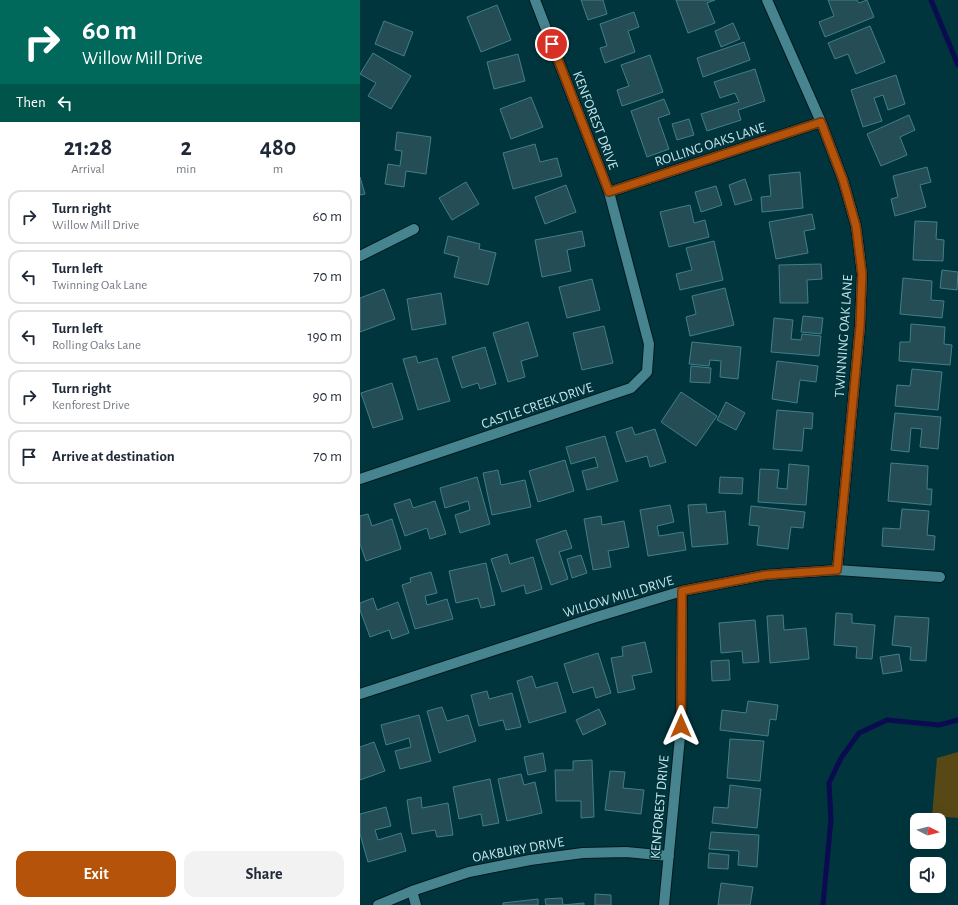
<!DOCTYPE html>
<style>
:root{--surface:#fff;--page:#f2f2f3;--text:#1f2937;--muted:#747a83;--line:#e0e1e3;--accent:#b45309}
body{margin:0;font-family:"Alegreya Sans",sans-serif;background:var(--page);color:var(--text);height:100vh;display:flex;flex-direction:column;font-size:15px;white-space:nowrap}
*{box-sizing:border-box;margin:0}
p{font-size:13px;color:var(--muted)}
.icon{flex:none;width:22px;height:22px;fill:none;stroke:currentColor;stroke-width:2;stroke-linecap:round;stroke-linejoin:round}
.map{position:relative;flex:1;overflow:hidden}
.details{display:flex;flex-direction:column;background:var(--surface);width:360px}
.details>*{flex:none}
.banner{background:#00695c;color:#fff;overflow:hidden}
.needle{width:26px;rotate:96deg}
.tools{position:absolute;left:550px;top:813px;display:grid;gap:8px}
.tools a{display:grid;place-items:center;width:36px;height:36px;border-radius:8px;background:var(--surface);box-shadow:0 4px 16px #0002;font-size:20px}
.pin{position:absolute;display:grid;place-items:center;width:34px;height:34px;color:#fff;margin:-17px;border:2px solid #fff;border-radius:50%;box-shadow:0 1px 4px #0007}
.me{position:absolute;width:44px;margin:-22px;rotate:0deg;stroke-linejoin:round;filter:drop-shadow(0 0 3px #0008)}
.turn{display:flex;align-items:center;gap:14px;height:84px;padding:0 16px;font-size:18px}
.turn .icon{width:52px;height:52px;stroke-width:2.5}
.turn b{display:block;font-size:28px;line-height:34px}
.then{display:flex;align-items:center;height:38px;padding:0 16px;background:#0003;gap:8px;font-size:15px}
.eta{display:flex;justify-content:space-evenly;align-items:center;height:68px;text-align:center}
.eta b{font-size:24px;font-weight:600;line-height:28px}
.cta{display:flex;gap:8px;margin-top:auto;padding:8px 16px}
.cta a{flex:1;height:46px;border-radius:12px;background:var(--accent);color:#fff;font-size:16px;font-weight:600;line-height:46px;text-align:center}
.cta a+a{background:var(--page);color:var(--text)}
ul{padding:0;list-style:none}
li{display:flex;align-items:center;gap:12px;height:54px;margin:0 8px 6px;padding:0 8px;border:2px solid var(--line);border-radius:12px}
li div{flex:1}
li b{display:block;font-size:15px}
li em{font-style:normal}
main{display:flex;flex:1;min-height:0}
.map>svg:first-child{display:block}
</style>
<main>
<section class="details">
<div class="banner">
<div class="turn"><svg class="icon" aria-label="right" viewBox="0 0 24 24"><path d="M7 20v-9h11M14 6l5 5-5 5"/></svg><div><b>60 m</b>Willow Mill Drive</div></div>
<div class="then">Then<svg class="icon" aria-label="left" viewBox="0 0 24 24"><path d="M17 20v-9H6M10 6l-5 5 5 5"/></svg></div>
</div>
<div class="eta">
<div><b>21:28</b><p>Arrival</p></div>
<div><b>2</b><p>min</p></div>
<div><b>480</b><p>m</p></div>
</div>
<ul>
<li><svg class="icon" aria-label="right" viewBox="0 0 24 24"><path d="M7 20v-9h11M14 6l5 5-5 5"/></svg><div><b>Turn right</b><p>Willow Mill Drive</p></div><em>60 m</em></li>
<li><svg class="icon" aria-label="left" viewBox="0 0 24 24"><path d="M17 20v-9H6M10 6l-5 5 5 5"/></svg><div><b>Turn left</b><p>Twinning Oak Lane</p></div><em>70 m</em></li>
<li><svg class="icon" aria-label="left" viewBox="0 0 24 24"><path d="M17 20v-9H6M10 6l-5 5 5 5"/></svg><div><b>Turn left</b><p>Rolling Oaks Lane</p></div><em>190 m</em></li>
<li><svg class="icon" aria-label="right" viewBox="0 0 24 24"><path d="M7 20v-9h11M14 6l5 5-5 5"/></svg><div><b>Turn right</b><p>Kenforest Drive</p></div><em>90 m</em></li>
<li><svg class="icon" aria-label="arrive" viewBox="0 0 24 24"><path d="M6 21V4h12l-3 4 3 4H6"/></svg><div><b>Arrive at destination</b></div><em>70 m</em></li>
</ul>
<div class="cta"><a>Exit</a><a>Share</a></div>
</section>
<div class="map">
<svg width="598" height="905" viewBox="0 0 598 905">
<rect width="100%" height="100%" fill="#00353d"/>
<path fill="#584816" d="M598,752V818L572,816L577,758Z"/>
<g fill="none" stroke-linecap="round" stroke-linejoin="round">
<path stroke="#0b0c50" stroke-width="5" d="M571,0L598,65
M463,905L471,819L469,783L481,758L499,733L527,720L579,725L598,720"/>
</g>
<path fill="#254d55" stroke="#417f8b" d="M221,0H243L247,14L228,20Z
M316,0H355L347,3L355,23L328,33Z
M468,0H497L499,3L507,0L514,17L465,37L459,22L474,16Z
M137,5L151,40L121,52L107,17Z
M274,12L279,27L268,31L275,52L245,63L240,48L247,46L240,24Z
M24,21L53,32L44,56L15,44Z
M373,23L380,39L361,47L355,31Z
M510,26L525,62L496,74L488,54L475,59L468,43Z
M384,42L390,60L343,77L337,58Z
M13,53L51,76L31,109L8,96L16,83L0,74Z
M158,54L165,81L134,89L127,62Z
M290,55L303,92L262,106L257,90L269,86L261,65Z
M395,69L405,101L378,110L381,120L347,131L341,114L379,102L375,93L360,98L354,82Z
M536,75L545,104L528,110L523,95L514,98L522,121L503,127L491,90Z
M171,97L183,127L151,139L140,109Z
M304,99L310,114L298,118L309,149L287,157L271,111Z
M549,115L555,130L540,137L547,155L521,166L507,134Z
M329,119L334,135L317,140L312,124Z
M37,132L71,137L66,174L46,171L44,187L25,184L28,164L40,166L42,151L35,150Z
M175,144L180,162L197,158L202,176L153,189L143,153Z
M567,167L571,182L560,185L566,207L535,216L531,199L538,197L533,176Z
M440,172L443,208L402,212L401,197L411,196L409,175Z
M0,177L5,194L0,195Z
M385,179L392,200L375,205L369,185Z
M106,182L119,204L92,220L79,198Z
M206,185L216,212L185,224L175,197Z
M356,186L362,205L341,212L335,192Z
M330,205L334,223L345,220L349,237L309,247L300,212Z
M452,214L455,229L444,231L448,253L416,259L409,222Z
M555,221L577,222L576,239L584,240L583,261L553,260Z
M222,231L225,246L207,250L211,271L182,277L175,240Z
M88,236L120,244L119,249L136,253L128,285L94,277L99,257L84,253Z
M354,241L363,280L320,290L316,274L332,270L326,248Z
M461,264L462,279L447,280L448,303H420L419,265Z
M582,270L598,272L597,290L580,288Z
M543,278L572,281L571,300L584,301L582,318L540,314Z
M232,279L240,310L207,318L199,287Z
M365,288L374,325L330,336L326,317L336,314L332,296Z
M24,289L35,319L0,332V298Z
M81,293L86,324L52,330L47,299Z
M443,316L463,318L461,334L441,332Z
M414,318L433,320L431,339L441,340L442,334L461,336L459,356L411,352Z
M168,322L178,356L161,361L165,377L148,382L133,333Z
M551,324L585,327L584,344L592,345L590,365L539,361L540,342H550Z
M244,326L253,363L222,370L213,333Z
M332,342L381,347L378,379L360,377L361,361L350,360L349,366L329,364Z
M125,347L136,384L120,389L118,383L102,388L92,357Z
M56,356L58,363L77,358L90,401L58,410L43,359Z
M417,361L458,366L456,382L440,380L437,403L412,399Z
M331,366L351,368L350,383L330,382Z
M552,369L582,372L578,410L535,406L537,385L550,386Z
M32,383L43,419L13,428L1,393Z
M321,392L357,416L336,446L301,422Z
M366,402L385,413L376,430L357,420Z
M417,410L453,413L452,429L444,428L442,451L413,449Z
M535,413L581,417L578,449L560,447L562,429L551,428L549,452L531,450Z
M272,427L275,435L295,429L306,462L290,467L287,456L266,462L256,432Z
M245,436L258,481L227,490L222,471L238,467L235,457L211,464L206,447Z
M205,460L214,491L178,502L169,471Z
M531,463L568,466L567,489H572L571,505L528,501Z
M429,464L449,466L446,505L398,502L400,469L419,470L417,488L427,489Z
M138,470L141,485L165,480L171,507L132,515L123,473Z
M117,477L130,524L100,533L95,515L110,510L108,501L85,508L80,488Z
M360,477L383,478L382,494L359,493Z
M50,499L53,508L75,501L86,534L70,539L67,528L45,536L34,504Z
M346,504L347,513L365,511L368,544L332,547L328,505Z
M310,505L314,522L297,526L299,536L323,532L326,550L288,556L280,510Z
M391,506L445,512L443,528L431,527L428,549L397,545L399,526L389,525Z
M542,509L569,511L567,535L575,536L574,550L522,546L523,528L540,529Z
M8,514L12,526L32,519L41,549L6,561L0,544V516Z
M241,516L242,525L264,521L269,547L248,551L251,567L233,570L224,519Z
M206,530L212,548L199,552L208,579L191,585L176,540Z
M147,554L150,564L173,557L182,589L166,594L164,585L142,592L131,559Z
M221,555L227,573L212,578L207,559Z
M126,563L135,605L121,608L118,598L96,603L89,571Z
M71,572L77,593L65,596L67,605L87,599L93,619L55,629L42,585L51,582L50,578Z
M13,598L17,610L38,602L49,633L32,639L29,630L10,637L0,610V603Z
M476,613L492,614V623L515,625L512,659L496,658L497,647L474,645Z
M423,615L424,630L446,628L449,659L410,663L407,616Z
M535,616L569,618L566,661L550,660L551,647L532,645Z
M395,620L399,662L383,663L382,651L361,653L359,623Z
M285,642L292,672L272,676L275,689L258,693L251,658L263,656L262,647Z
M238,653L251,693L236,698L233,687L213,693L204,664Z
M539,654L542,671L523,674L520,657Z
M369,660L370,680L352,681L351,661Z
M172,676L176,688L197,682L206,712L169,723L157,681Z
M127,691L129,699L152,693L161,727L146,730L143,720L119,726L111,695Z
M388,701L418,705L416,720L410,719L408,736L360,730L362,710L386,713Z
M82,707L87,721L108,715L116,741L79,753L67,711Z
M239,709L246,724L223,735L216,720Z
M59,715L71,761L40,769L35,751L51,747L49,738L26,745L21,725Z
M370,739L404,741L400,781L367,778Z
M14,742L25,771L0,780V747Z
M183,753L186,771L168,775L164,757Z
M232,760L234,817L221,818V801H196L195,770H213V761Z
M250,771L265,772L263,788L284,790L281,814L245,810Z
M161,774L164,785L175,782L182,813L147,821L138,779Z
M130,779L139,823L123,826L121,814L99,819L93,787Z
M370,785L401,789L397,828L352,823L354,807L368,808Z
M61,797L62,808L88,803L93,835L77,837L75,830L52,834L47,800Z
M26,807L31,826L15,830L18,840L41,833L46,851L8,862L0,834V814Z
M351,832L399,835L397,867L378,865L379,851L349,849Z
M349,853L369,855L368,869L348,868Z
M361,883L393,887L390,905H358Z
M235,894L251,895V905H235Z
M202,898L203,905L224,903V905H186L185,899Z
M178,899V905H143V903Z"/>
<g fill="none" stroke-linecap="round" stroke-linejoin="round">
<defs>
<path id="minor" d="M407,0L461,122L483,180L496,226L502,274L500,326L477,570
M249,192L461,122
M0,256L54,229
M0,479L271,388L287,372L289,344L249,192L175,0
M0,694L233,618L322,591L405,575L477,570L580,577
M52,891L56,905
M18,905L52,891L109,872L170,860L223,853L266,852L309,856
M304,905L321,726L322,591"/>
</defs>
<use href="#minor" stroke="#06191d" stroke-width="12"/>
<use href="#minor" stroke="#46848f" stroke-width="10"/>
</g>
<g fill="none" stroke-linecap="round" stroke-linejoin="round">
<defs>
<path id="route" d="M192,44L249,192L461,122L483,180L496,226L502,274L500,326L477,570L405,575L322,591L321,726"/>
</defs>
<use href="#route" stroke="#753606" stroke-width="10"/>
<use href="#route" stroke="#b45309" stroke-width="7"/>
</g>
<g text-anchor="middle" stroke-width="3" stroke-linejoin="round" paint-order="stroke">
<g font-size="14" fill="#c6e4ea" stroke="#00353d">
<text transform="translate(236 120) rotate(69)" y="5">KENFOREST DRIVE</text>
<text transform="translate(350 144) rotate(-18)" y="5">ROLLING OAKS LANE</text>
<text transform="translate(483 336) rotate(-86)" y="5">TWINNING OAK LANE</text>
<text transform="translate(177 405) rotate(-19)" y="5">CASTLE CREEK DRIVE</text>
<text transform="translate(258 596) rotate(-17)" y="5">WILLOW MILL DRIVE</text>
<text transform="translate(299 807) rotate(-85)" y="5">KENFOREST DRIVE</text>
<text transform="translate(158 849) rotate(-10)" y="5">OAKBURY DRIVE</text>
</g>
</g>
</svg>
<div class="tools">
<a><svg class="needle" viewBox="-14 -14 28 28"><path d="M0-13l5 13h-10z" fill="#e53935"/><path d="M0 13l5-13h-10z" fill="#747a83"/></svg></a>
<a><svg class="icon" aria-label="sound" viewBox="0 0 24 24"><path d="M4 9h4l5-4v14l-5-4H4zM17 9q2 3 0 6"/></svg></a>
</div>
<div class="pin" style="left:192px;top:44px;background:#d93025"><svg class="icon" aria-label="arrive" viewBox="0 0 24 24"><path d="M6 21V4h12l-3 4 3 4H6"/></svg></div>
<svg class="me" style="left:321px;top:726px" viewBox="-20 -20 40 40"><path d="M0-17L14 15 0 8-14 15z" fill="#b45309" stroke="#fff" stroke-width="4"/></svg>
</div>
</main>
